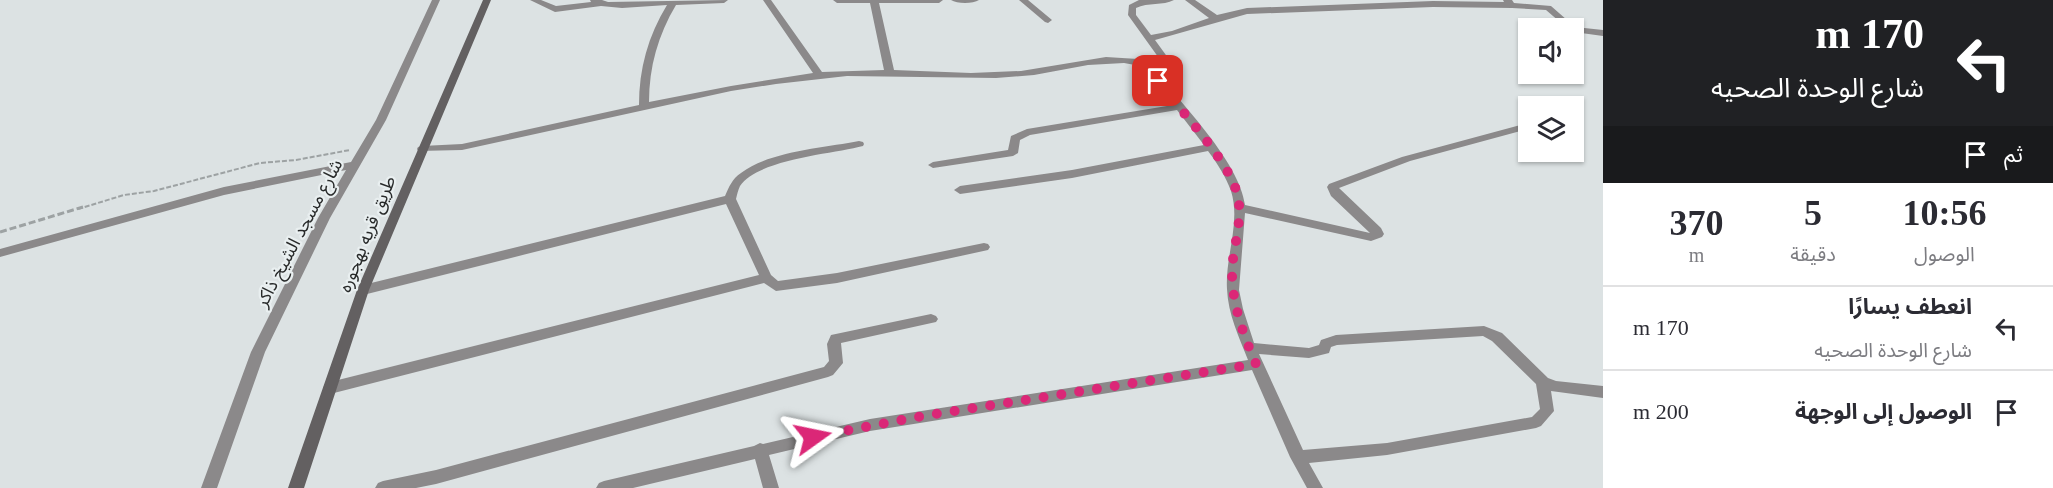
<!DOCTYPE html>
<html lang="ar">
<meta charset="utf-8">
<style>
:root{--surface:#fff;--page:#f7f7f7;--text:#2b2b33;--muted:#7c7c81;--line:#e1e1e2}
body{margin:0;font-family:"Times New Roman","Noto Sans Arabic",serif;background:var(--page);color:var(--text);direction:rtl;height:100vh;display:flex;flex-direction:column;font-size:22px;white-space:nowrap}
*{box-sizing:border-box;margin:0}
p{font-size:20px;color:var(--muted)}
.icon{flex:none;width:33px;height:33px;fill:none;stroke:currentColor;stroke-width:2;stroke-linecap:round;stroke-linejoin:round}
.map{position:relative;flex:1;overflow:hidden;direction:ltr}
.side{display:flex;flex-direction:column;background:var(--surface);width:450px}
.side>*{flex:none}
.top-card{background:#202124;color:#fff;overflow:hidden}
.fabs{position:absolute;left:1518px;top:18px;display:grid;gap:12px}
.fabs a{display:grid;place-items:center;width:66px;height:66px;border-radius:0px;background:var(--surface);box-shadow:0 2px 4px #0004;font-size:30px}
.pin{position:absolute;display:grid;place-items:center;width:51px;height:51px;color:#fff;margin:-26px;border-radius:12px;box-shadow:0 3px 9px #0006}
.me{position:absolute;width:66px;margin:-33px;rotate:78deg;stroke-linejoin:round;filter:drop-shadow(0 0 4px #0008)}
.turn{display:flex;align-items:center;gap:21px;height:126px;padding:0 30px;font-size:27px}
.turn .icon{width:78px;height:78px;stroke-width:2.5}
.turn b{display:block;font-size:42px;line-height:51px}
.then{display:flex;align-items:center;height:57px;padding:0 30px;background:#0003;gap:12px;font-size:22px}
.eta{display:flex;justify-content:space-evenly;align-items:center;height:102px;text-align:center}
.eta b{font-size:36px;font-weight:600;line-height:42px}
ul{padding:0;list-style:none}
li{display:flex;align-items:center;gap:18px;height:84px;padding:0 30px;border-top:2px solid var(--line)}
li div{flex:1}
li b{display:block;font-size:22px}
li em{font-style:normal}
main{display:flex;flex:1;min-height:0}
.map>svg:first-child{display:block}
</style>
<main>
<section class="side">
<div class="top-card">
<div class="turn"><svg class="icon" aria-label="left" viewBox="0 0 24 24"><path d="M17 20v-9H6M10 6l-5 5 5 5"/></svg><div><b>170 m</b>شارع الوحدة الصحيه</div></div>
<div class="then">ثم<svg class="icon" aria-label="arrive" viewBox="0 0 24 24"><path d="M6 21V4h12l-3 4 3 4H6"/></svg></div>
</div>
<div class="eta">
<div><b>10:56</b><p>الوصول</p></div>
<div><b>5</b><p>دقيقة</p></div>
<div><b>370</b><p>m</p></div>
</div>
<ul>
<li><svg class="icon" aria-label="left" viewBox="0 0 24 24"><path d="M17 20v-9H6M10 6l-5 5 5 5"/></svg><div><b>انعطف يسارًا</b><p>شارع الوحدة الصحيه</p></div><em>170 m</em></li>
<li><svg class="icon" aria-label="arrive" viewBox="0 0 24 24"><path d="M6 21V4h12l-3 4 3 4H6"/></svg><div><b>الوصول إلى الوجهة</b></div><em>200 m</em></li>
</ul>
</section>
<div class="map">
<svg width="1603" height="488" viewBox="0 0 1603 488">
<rect width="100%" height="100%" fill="#dce2e3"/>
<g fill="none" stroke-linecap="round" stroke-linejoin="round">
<path stroke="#9da2a3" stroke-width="2" stroke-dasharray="5 2" stroke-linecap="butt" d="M78,209L124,195L154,191L260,163L296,160L350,150"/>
<path stroke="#9da2a3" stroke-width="3" stroke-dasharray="7 3" stroke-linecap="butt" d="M0,232L83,207"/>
<path fill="#8b898a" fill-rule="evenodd" d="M432,0H440L386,120L330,218L265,352L217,488H201L251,352L318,218L346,170L224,195L0,257V249L224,187L351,162L376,120Z
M530,0H541L556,6L591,2L590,0H602L608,2L728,0L724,3L676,5C658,35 649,67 649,102L731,86L813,73L763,0H771L822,72L884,70L870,3H837L833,0H943L939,3H879L894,70L971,73L1021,71L1106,57L1138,59L1150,65L1157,64L1161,61L1128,15L1129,5L1139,0H1174C1163,6 1148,2 1136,8V15L1151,35L1172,31L1209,18L1185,0H1195L1217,15L1247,8L1433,1L1504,2L1503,0H1512L1514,3L1551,6L1575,27L1603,30V36L1574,32V28H1567L1546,10L1512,8L1433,7L1247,14L1155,40L1171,62L1162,69L1155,70C1182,105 1239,161 1245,205L1370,233L1331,196L1327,187L1329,184L1402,157L1528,123V129L1410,161L1339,188L1381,228L1384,234L1382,237L1371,241L1245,213L1239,290L1243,309L1254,343L1309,348L1319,345L1321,340L1336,335L1484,326L1502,333L1548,378L1556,381L1603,386V398L1551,391L1554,411L1541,426L1536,428L1387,455L1309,463L1323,488H1307L1290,457L1252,370L870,431L769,455L779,488H763L755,459L633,488H596L599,483L604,481L754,446L760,443L763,444L870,419L1248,360C1239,337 1228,314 1227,289C1225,256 1241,223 1231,191C1226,177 1217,163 1208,151L1072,178L960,194L954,190L960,186L1072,170L1204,145L1177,110L1030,135L1020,140L1018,153L1013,156L933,168L928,165L933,162L1008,150L1011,136L1027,129L1173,105L1145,70L1135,65L1124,63L1088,65L1034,75L996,78L847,76L776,84L731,91L462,150L418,151L417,149L418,147L422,146L462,144L639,105C639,69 648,36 667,5L622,8L601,6L555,12ZM1483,336L1492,341L1536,384L1540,409L1532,417L1387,443L1303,450L1259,354L1309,358L1329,353L1331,347L1337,345Z
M951,0H979C973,4 957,4 951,0Z
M1019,0H1028L1052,20L1048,23L1045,22Z
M859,141L863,142L864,144L863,146C833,154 758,159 740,186C738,190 737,195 736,199L771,275L778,281L837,273L984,243L988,244L990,247L988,250L837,283L776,291L764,283L330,394L325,392L323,388L325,384L330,382L759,275L726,204L363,295L359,293L357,290L359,287L363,285L725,196C729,187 732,179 741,173C770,151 824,148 859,141Z
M931,314L936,316L938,319L936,322L841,343L843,363L833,375L828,377L436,484L416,488H375L378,483L383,481L436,470L824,367L829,361L827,344L831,335Z"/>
<path fill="#636061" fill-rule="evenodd" d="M483,0H491L369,290L304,488H288L357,290Z"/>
</g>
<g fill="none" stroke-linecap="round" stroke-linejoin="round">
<path stroke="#db2777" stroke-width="10" stroke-dasharray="0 18" d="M813,437L923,416L1256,364C1243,334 1232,304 1232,271C1233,245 1244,219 1237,193C1227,158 1181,112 1158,81"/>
</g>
<g text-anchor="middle" stroke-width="4.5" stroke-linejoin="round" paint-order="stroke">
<g font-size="18" fill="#282a2a" stroke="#e9eff0">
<text transform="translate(299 233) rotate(-62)" y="6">شارع مسجد الشيخ ذاكر</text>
<text transform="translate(367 234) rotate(-68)" y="6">طريق قريه بهجوره</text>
</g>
</g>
</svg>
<div class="fabs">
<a><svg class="icon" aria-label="sound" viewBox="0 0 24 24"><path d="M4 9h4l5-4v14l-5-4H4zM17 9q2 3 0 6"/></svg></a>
<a><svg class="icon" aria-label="layers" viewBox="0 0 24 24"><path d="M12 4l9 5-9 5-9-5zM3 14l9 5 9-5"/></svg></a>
</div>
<div class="pin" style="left:1158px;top:81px;background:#d93025"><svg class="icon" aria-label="arrive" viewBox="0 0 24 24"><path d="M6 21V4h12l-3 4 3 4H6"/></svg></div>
<svg class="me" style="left:813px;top:437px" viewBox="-20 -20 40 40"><path d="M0-17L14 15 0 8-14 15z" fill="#db2777" stroke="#fff" stroke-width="4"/></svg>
</div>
</main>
